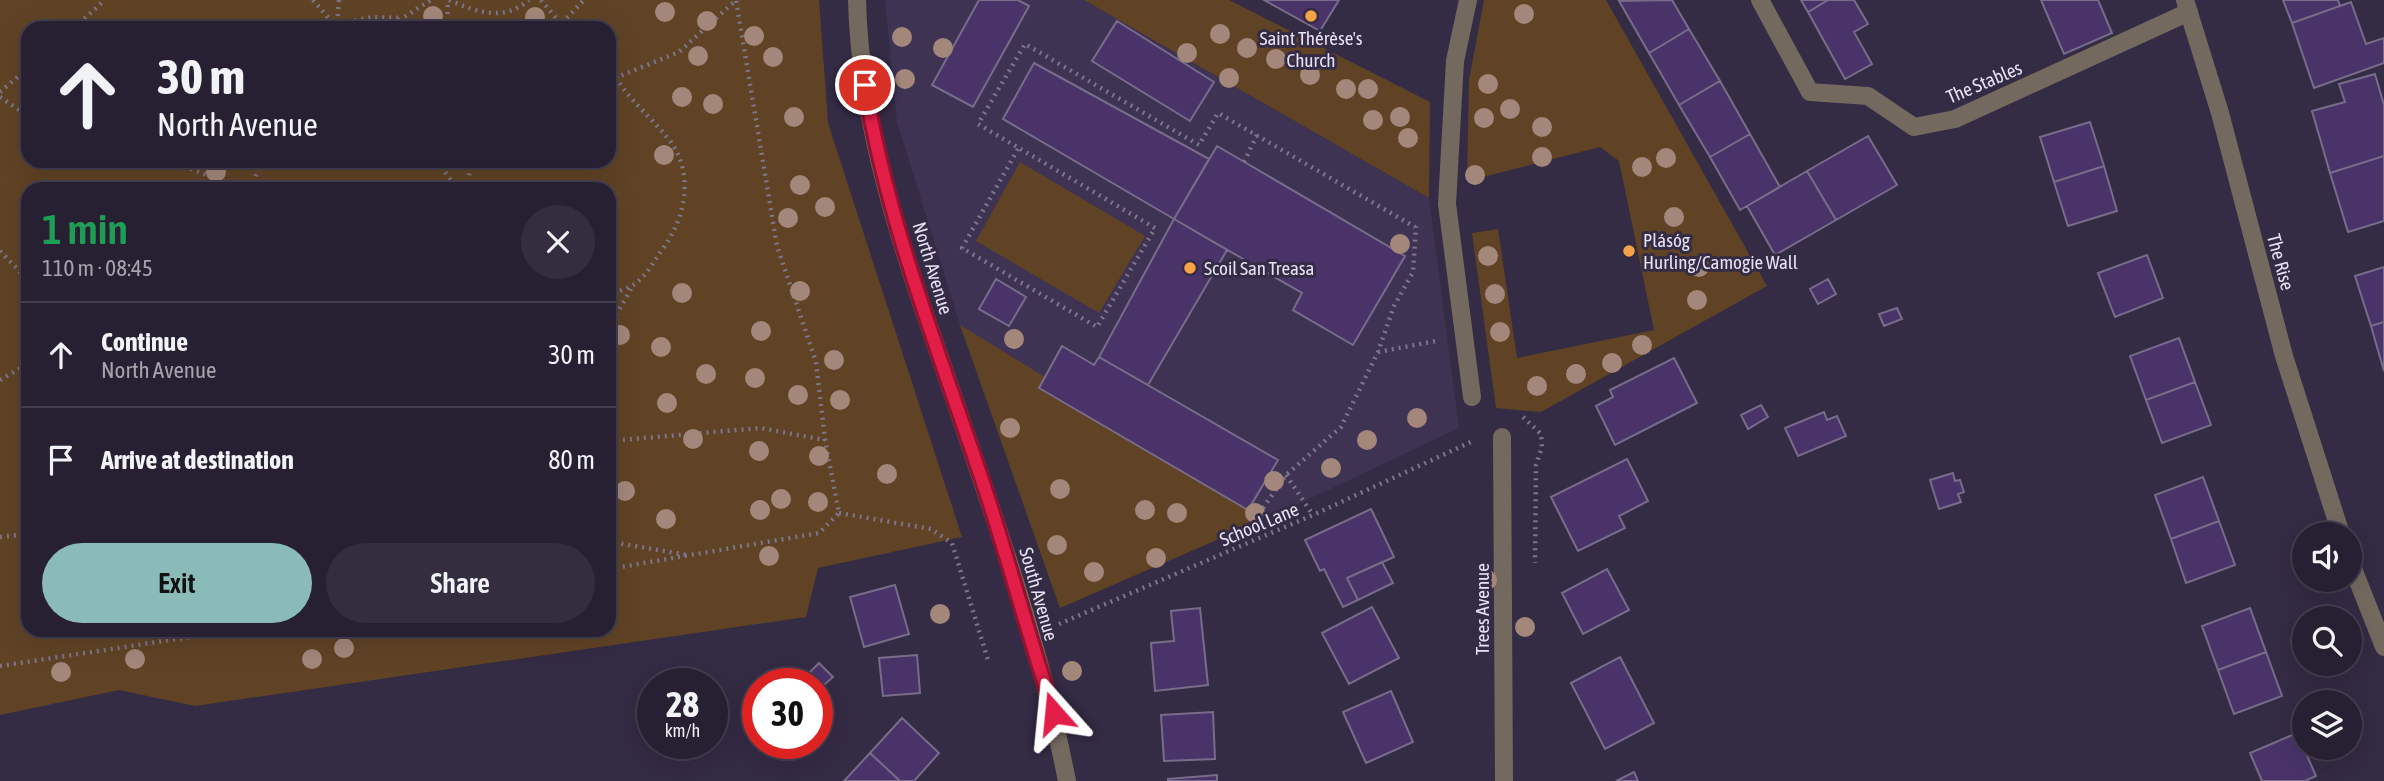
<!DOCTYPE html>
<meta charset="utf-8">
<style>
:root{--surface:#272033;--page:#332d3f;--text:#f1f3f6;--muted:#a4a3ac;--line:#433e4e;--accent:#8bbbb9}
body{margin:0;font-family:"Asap Condensed",sans-serif;background:var(--page);color:var(--text);height:100vh;display:flex;flex-direction:column;font-size:26px;white-space:nowrap}
*{box-sizing:border-box;margin:0}
p{font-size:23px;color:var(--muted)}
.icon{flex:none;width:38px;height:38px;fill:none;stroke:currentColor;stroke-width:2;stroke-linecap:round;stroke-linejoin:round}
.map{position:relative;flex:1;overflow:hidden}
.panel{position:absolute;left:21px;top:182px;width:595px;height:455px;display:flex;flex-direction:column;background:var(--surface);border-radius:21px;box-shadow:0 7px 28px #0002,0 0 0 2px var(--line)}
.panel>*{flex:none}
.banner{position:absolute;left:21px;top:21px;width:595px;height:147px;border-radius:21px;box-shadow:0 7px 28px #0002,0 0 0 2px var(--line);background:#272033;color:var(--text);overflow:hidden}
.fabs{position:absolute;left:2292px;top:522px;display:grid;gap:14px}
.fabs a{display:grid;place-items:center;width:70px;height:70px;border-radius:50%;background:var(--surface);box-shadow:0 7px 28px #0002,0 0 0 2px var(--line);font-size:35px}
.speed{position:absolute;left:637px;top:668px;display:flex;gap:14px;font-size:35px;font-weight:700;text-align:center}
.speed>*{display:grid;place-content:center;width:91px;height:91px;border-radius:50%;background:var(--surface);box-shadow:0 7px 28px #0002,0 0 0 2px var(--line);line-height:1}
.speed small{font-size:18px;font-weight:400}
.speed .limit{border:10px solid #d22;background:#fff;color:#111}
.pin{position:absolute;display:grid;place-items:center;width:60px;height:60px;color:#fff;margin:-30px;border:4px solid #fff;border-radius:50%;box-shadow:0 2px 7px #0007}
.me{position:absolute;width:77px;margin:-38px;rotate:342deg;stroke-linejoin:round;filter:drop-shadow(0 0 5px #0008)}
.turn{display:flex;align-items:center;gap:24px;height:147px;padding:0 21px;font-size:32px}
.turn .icon{width:91px;height:91px;stroke-width:2.5}
.turn b{display:block;font-size:49px;line-height:60px}
.round{display:grid;place-items:center;flex:none;width:74px;height:74px;border-radius:37px;background:var(--page)}
.summary{display:flex;align-items:center;justify-content:space-between;height:119px;padding:0 21px}
h1{font-size:42px;font-weight:600;line-height:52px;color:#1e9e55}
.cta{display:flex;gap:14px;margin-top:auto;padding:14px 21px}
.cta a{flex:1;height:80px;border-radius:42px;background:var(--accent);color:#111;font-size:28px;font-weight:600;line-height:80px;text-align:center}
.cta a+a{background:var(--page);color:var(--text)}
ul{padding:0;list-style:none}
li{display:flex;align-items:center;gap:21px;height:105px;padding:0 21px;border-top:2px solid var(--line)}
li div{flex:1}
li b{display:block;font-size:26px}
li em{font-style:normal}
.map>svg:first-child{display:block}
</style>
<div class="map">
<svg width="2384" height="781" viewBox="0 0 2384 781">
<rect width="100%" height="100%" fill="#342b44"/>
<path fill="#3f3353" d="M885,0H1084L1429,198L1459,428L1305,501L1060,608L960,325L897,122Z"/>
<path fill="#604325" fill-rule="evenodd" d="M0,0H819L828,123L962,537L818,568L806,617L195,706L119,690L0,715ZM28,28H609V161H28ZM28,189H609V630H28Z
M1084,0H1229L1430,102L1429,198Z
M1484,0H1606L1767,286L1541,412L1496,408L1472,233L1498,229L1517,358L1654,330L1619,161L1600,147L1467,181L1469,80Z
M1020,162L1145,236L1099,313L976,241Z
M960,325L1045,377L1040,388L1248,510L1249,526L1060,608Z"/>
<path fill="#493369" stroke="#776d8a" stroke-width="2" d="M979,0H1018L1029,6L973,107L932,85Z
M1264,0H1339L1320,31Z
M1672,0L1689,29L1649,53L1619,1Z
M1801,0H1828L1808,12Z
M1828,0H1854L1868,24L1854,32L1872,64L1845,79L1808,12Z
M2041,0H2098L2112,33L2064,54Z
M2283,0H2338L2340,6L2292,23Z
M2351,2L2366,44L2384,38V63L2314,88L2292,23Z
M1117,21L1214,82L1190,121L1092,61Z
M1689,29L1720,81L1679,105L1649,53Z
M1034,63L1209,159L1174,219L1003,119Z
M2375,74L2384,105V156L2330,173L2312,111L2345,102L2339,84Z
M1720,81L1750,134L1710,157L1679,105Z
M2090,122L2104,166L2054,182L2040,137Z
M1750,134L1780,187L1740,210L1710,157Z
M1868,136L1897,185L1836,220L1807,171Z
M1217,146L1405,256L1353,345L1293,310L1302,293L1174,219Z
M2384,156V221L2348,232L2330,173Z
M2104,166L2117,211L2068,226L2054,182Z
M1807,171L1836,220L1775,255L1747,206Z
M1174,219L1227,250L1148,385L1099,357Z
M2147,255L2163,298L2115,317L2098,273Z
M2384,267V322L2371,326L2355,276Z
M996,279L1026,297L1009,326L979,309Z
M1828,279L1836,294L1818,304L1810,289Z
M1897,308L1902,319L1884,326L1879,314Z
M2384,322V371L2371,326Z
M2179,338L2195,382L2146,400L2130,356Z
M1062,346L1094,365L1099,357L1278,460L1248,510L1039,388Z
M1674,358L1697,403L1615,445L1596,406L1613,397L1610,390Z
M2195,382L2211,425L2162,443L2146,400Z
M1761,405L1768,417L1748,429L1741,415Z
M1824,412L1827,420L1837,416L1846,436L1798,456L1785,428Z
M1627,459L1648,501L1619,516L1625,528L1578,551L1551,497Z
M1953,473L1955,481L1960,480L1964,492L1958,494L1961,502L1939,509L1930,480Z
M2203,477L2219,521L2171,539L2155,495Z
M1371,509L1394,557L1347,578L1358,600L1343,607L1324,569L1320,571L1305,540Z
M2219,521L2235,565L2186,583L2171,539Z
M1382,562L1393,583L1358,600L1347,578Z
M1607,569L1629,610L1583,634L1562,593Z
M895,585L909,634L864,647L850,597Z
M1372,607L1399,658L1349,684L1322,633Z
M1200,608L1208,685L1155,691L1151,643L1174,641L1171,611Z
M2250,608L2266,652L2218,670L2202,626Z
M2266,652L2282,696L2234,714L2218,670Z
M917,655L920,693L883,696L879,658Z
M1620,657L1654,723L1605,749L1571,683Z
M819,663L833,677L824,685L810,672Z
M1391,691L1413,742L1366,763L1343,712Z
M1213,712L1215,759L1164,761L1161,715Z
M902,718L939,753L914,781H900L870,753Z
M2297,733L2316,776L2305,781H2262L2250,753Z
M870,753L900,781H844Z
M1634,772L1638,781H1616Z
M1217,775V781H1168V779Z"/>
<g fill="none" stroke-linecap="round" stroke-linejoin="round">
<path stroke="#7d758b" stroke-width="4.5" stroke-dasharray="2 5" stroke-linecap="butt" d="M313,0L337,28
M339,0L337,24L372,17L403,18
M449,0C477,12 503,22 529,0
M541,0L556,18L570,28
M74,28L105,0
M387,28L431,0
M447,28L448,0
M557,28L584,0
M609,65C626,99 648,113 670,141C694,173 686,216 664,247C645,274 643,286 609,294
M615,78L679,52L735,1
M609,86L620,85
M0,92L28,68
M0,97L28,116
M1018,149L962,248L1097,327L1155,228L978,124L1025,44L1199,145L1218,113L1415,227
M171,161L243,189
M437,161L457,189
M1244,162L1257,135
M250,189L262,161
M466,189L472,161
M0,251L28,280
M609,327L631,289
M1378,352L1436,341
M0,380L28,364
M1523,417L1541,434L1542,447L1536,465L1535,563
M609,441L761,428L825,440
M1286,475L1313,515
M1263,508L1286,475L1341,427L1378,352L1394,306L1413,272L1416,226
M839,513L931,529L952,543L988,660
M0,537L28,534
M609,537L623,544L687,555
M609,569L819,533L839,513L825,440L816,362L777,246L736,0
M1059,624L1313,515L1473,441
M185,630L186,638
M0,666L236,630"/>
<path stroke="#74695f" stroke-width="18" d="M857,0C860,128 904,255 946,375C991,508 1040,643 1067,781
M1468,0L1455,61L1447,204L1472,397
M1760,0L1810,92L1868,96L1914,127L1955,119L2189,12
M2185,0L2220,113L2284,356L2341,534
M1502,437L1504,781
M2350,561L2384,647"/>
</g>
<g fill="#a3877b">
<circle cx="665" cy="12" r="10"/>
<circle cx="1524" cy="14" r="10"/>
<circle cx="433" cy="16" r="10"/>
<circle cx="535" cy="17" r="10"/>
<circle cx="707" cy="21" r="10"/>
<circle cx="1220" cy="34" r="10"/>
<circle cx="754" cy="36" r="10"/>
<circle cx="902" cy="37" r="10"/>
<circle cx="943" cy="48" r="10"/>
<circle cx="1247" cy="48" r="10"/>
<circle cx="1187" cy="53" r="10"/>
<circle cx="698" cy="56" r="10"/>
<circle cx="773" cy="57" r="10"/>
<circle cx="1276" cy="59" r="10"/>
<circle cx="1310" cy="75" r="10"/>
<circle cx="1229" cy="78" r="10"/>
<circle cx="905" cy="79" r="10"/>
<circle cx="1488" cy="84" r="10"/>
<circle cx="1346" cy="89" r="10"/>
<circle cx="1368" cy="89" r="10"/>
<circle cx="682" cy="97" r="10"/>
<circle cx="713" cy="104" r="10"/>
<circle cx="1510" cy="109" r="10"/>
<circle cx="794" cy="117" r="10"/>
<circle cx="1400" cy="117" r="10"/>
<circle cx="1484" cy="118" r="10"/>
<circle cx="1373" cy="120" r="10"/>
<circle cx="1542" cy="127" r="10"/>
<circle cx="1408" cy="138" r="10"/>
<circle cx="664" cy="155" r="10"/>
<circle cx="1542" cy="157" r="10"/>
<circle cx="1666" cy="158" r="10"/>
<circle cx="1642" cy="167" r="10"/>
<circle cx="216" cy="172" r="10"/>
<circle cx="1475" cy="175" r="10"/>
<circle cx="800" cy="185" r="10"/>
<circle cx="825" cy="207" r="10"/>
<circle cx="1674" cy="217" r="10"/>
<circle cx="788" cy="218" r="10"/>
<circle cx="1400" cy="244" r="10"/>
<circle cx="1488" cy="256" r="10"/>
<circle cx="1699" cy="267" r="10"/>
<circle cx="800" cy="291" r="10"/>
<circle cx="682" cy="293" r="10"/>
<circle cx="1495" cy="294" r="10"/>
<circle cx="1697" cy="300" r="10"/>
<circle cx="761" cy="331" r="10"/>
<circle cx="1500" cy="332" r="10"/>
<circle cx="620" cy="335" r="10"/>
<circle cx="1014" cy="339" r="10"/>
<circle cx="1642" cy="345" r="10"/>
<circle cx="661" cy="347" r="10"/>
<circle cx="834" cy="360" r="10"/>
<circle cx="1612" cy="363" r="10"/>
<circle cx="706" cy="374" r="10"/>
<circle cx="1576" cy="374" r="10"/>
<circle cx="755" cy="378" r="10"/>
<circle cx="1537" cy="386" r="10"/>
<circle cx="798" cy="395" r="10"/>
<circle cx="840" cy="400" r="10"/>
<circle cx="667" cy="403" r="10"/>
<circle cx="1417" cy="418" r="10"/>
<circle cx="1010" cy="428" r="10"/>
<circle cx="693" cy="439" r="10"/>
<circle cx="1367" cy="440" r="10"/>
<circle cx="759" cy="451" r="10"/>
<circle cx="819" cy="456" r="10"/>
<circle cx="1331" cy="468" r="10"/>
<circle cx="887" cy="474" r="10"/>
<circle cx="1274" cy="481" r="10"/>
<circle cx="1060" cy="489" r="10"/>
<circle cx="625" cy="491" r="10"/>
<circle cx="781" cy="499" r="10"/>
<circle cx="818" cy="502" r="10"/>
<circle cx="760" cy="510" r="10"/>
<circle cx="1145" cy="510" r="10"/>
<circle cx="1177" cy="513" r="10"/>
<circle cx="1255" cy="513" r="10"/>
<circle cx="666" cy="519" r="10"/>
<circle cx="1057" cy="545" r="10"/>
<circle cx="769" cy="556" r="10"/>
<circle cx="1156" cy="558" r="10"/>
<circle cx="1094" cy="572" r="10"/>
<circle cx="1487" cy="580" r="10"/>
<circle cx="940" cy="614" r="10"/>
<circle cx="1525" cy="627" r="10"/>
<circle cx="344" cy="648" r="10"/>
<circle cx="135" cy="659" r="10"/>
<circle cx="312" cy="659" r="10"/>
<circle cx="1072" cy="671" r="10"/>
<circle cx="61" cy="672" r="10"/>
</g>
<g fill="none" stroke-linecap="round" stroke-linejoin="round">
<defs>
<path id="route" d="M865,85C887,223 940,354 984,486C1009,561 1029,638 1054,713"/>
</defs>
<use href="#route" stroke="#92132f" stroke-width="18"/>
<use href="#route" stroke="#e11d48" stroke-width="12"/>
</g>
<g fill="#f5a346" stroke="#342b44" stroke-width="2.5">
<circle cx="1311" cy="16" r="7"/>
<circle cx="1629" cy="251" r="7"/>
<circle cx="1190" cy="268" r="7"/>
</g>
<g text-anchor="middle" stroke-width="6" stroke-linejoin="round" paint-order="stroke">
<g font-size="19" fill="#e7e2f3" stroke="#342b44" text-anchor="start">
<text x="1311" y="45" text-anchor="middle">Saint Thérèse's<tspan x="1311" dy="22">Church</tspan></text>
<text x="1643" y="247">Plásóg<tspan x="1643" dy="22">Hurling/Camogie Wall</tspan></text>
<text x="1204" y="275">Scoil San Treasa</text>
</g>
<g font-size="19" fill="#e7e2f3" stroke="#342b44">
<text transform="translate(1984 82) rotate(-23)" y="7">The Stables</text>
<text transform="translate(2281 262) rotate(75)" y="7">The Rise</text>
<text transform="translate(933 268) rotate(73)" y="7">North Avenue</text>
<text transform="translate(1259 524) rotate(-23)" y="7">School Lane</text>
<text transform="translate(1039 594) rotate(74)" y="7">South Avenue</text>
<text transform="translate(1482 609) rotate(-90)" y="7">Trees Avenue</text>
</g>
</g>
</svg>
<div class="fabs">
<a><svg class="icon" aria-label="sound" viewBox="0 0 24 24"><path d="M4 9h4l5-4v14l-5-4H4zM17 9q2 3 0 6"/></svg></a>
<a><svg class="icon" aria-label="search" viewBox="0 0 24 24"><circle cx="10" cy="10" r="6"/><path d="M15 15l6 6"/></svg></a>
<a><svg class="icon" aria-label="layers" viewBox="0 0 24 24"><path d="M12 4l9 5-9 5-9-5zM3 14l9 5 9-5"/></svg></a>
</div>
<div class="speed"><div>28<small>km/h</small></div><div class="limit">30</div></div>
<div class="pin" style="left:865px;top:85px;background:#d93025"><svg class="icon" aria-label="arrive" viewBox="0 0 24 24"><path d="M6 21V4h12l-3 4 3 4H6"/></svg></div>
<svg class="me" style="left:1054px;top:713px" viewBox="-20 -20 40 40"><path d="M0-17L14 15 0 8-14 15z" fill="#e11d48" stroke="#fff" stroke-width="4"/></svg>
<div class="banner">
<div class="turn"><svg class="icon" aria-label="ahead" viewBox="0 0 24 24"><path d="M12 20V5M6 11l6-6 6 6"/></svg><div><b>30 m</b>North Avenue</div></div>
</div>
<section class="panel">
<div class="summary"><div><h1>1 min</h1><p>110 m · 08:45</p></div><a class="round"><svg class="icon" aria-label="close" viewBox="0 0 24 24"><path d="M6 6l12 12M18 6L6 18"/></svg></a></div>
<ul>
<li><svg class="icon" aria-label="ahead" viewBox="0 0 24 24"><path d="M12 20V5M6 11l6-6 6 6"/></svg><div><b>Continue</b><p>North Avenue</p></div><em>30 m</em></li>
<li><svg class="icon" aria-label="arrive" viewBox="0 0 24 24"><path d="M6 21V4h12l-3 4 3 4H6"/></svg><div><b>Arrive at destination</b></div><em>80 m</em></li>
</ul>
<div class="cta"><a>Exit</a><a>Share</a></div>
</section>
</div>
